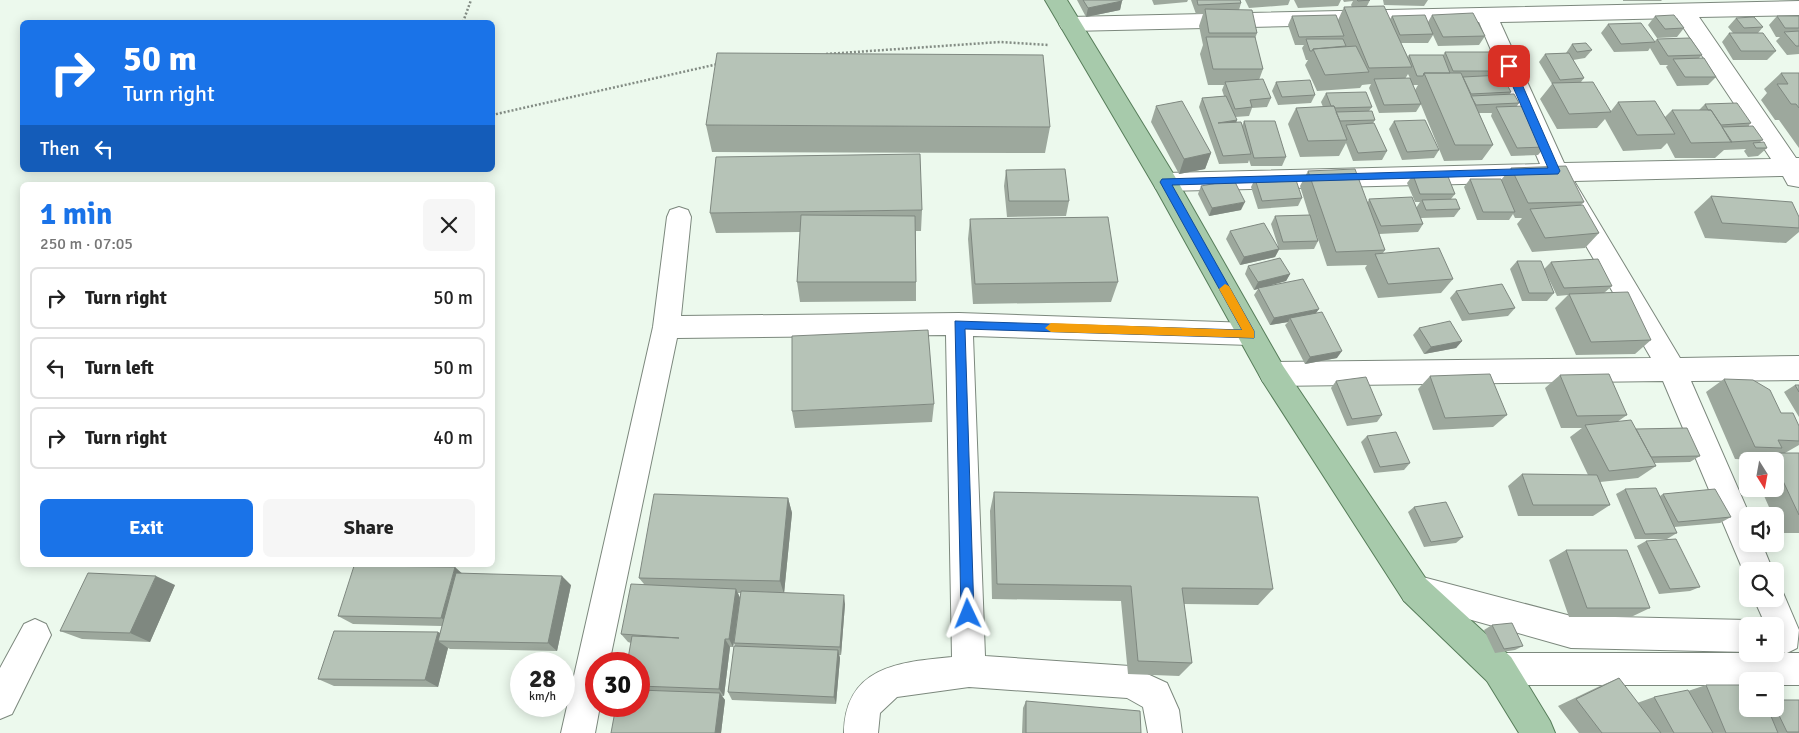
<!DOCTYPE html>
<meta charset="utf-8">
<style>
:root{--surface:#fff;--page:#f6f6f6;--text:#222;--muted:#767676;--line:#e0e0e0;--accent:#1a73e8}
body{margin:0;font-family:Signika,sans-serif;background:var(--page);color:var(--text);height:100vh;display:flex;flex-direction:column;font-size:19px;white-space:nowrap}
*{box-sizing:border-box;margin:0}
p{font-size:16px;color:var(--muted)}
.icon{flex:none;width:28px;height:28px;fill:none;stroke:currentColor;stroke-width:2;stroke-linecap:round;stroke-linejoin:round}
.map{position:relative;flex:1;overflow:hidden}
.panel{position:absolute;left:20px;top:182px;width:475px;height:385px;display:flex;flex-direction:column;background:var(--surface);border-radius:8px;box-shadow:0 2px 12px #0003}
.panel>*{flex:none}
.guide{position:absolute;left:20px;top:20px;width:475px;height:152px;border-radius:8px;box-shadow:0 2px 12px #0003;background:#1a73e8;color:#fff;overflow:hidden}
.needle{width:32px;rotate:169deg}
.buttons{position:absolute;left:1739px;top:452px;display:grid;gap:10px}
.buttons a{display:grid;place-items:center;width:45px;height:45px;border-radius:8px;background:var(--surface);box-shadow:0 2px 12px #0003;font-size:25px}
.speed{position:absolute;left:510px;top:652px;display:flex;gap:10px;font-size:25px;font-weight:700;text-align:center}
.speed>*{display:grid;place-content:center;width:65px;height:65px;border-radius:50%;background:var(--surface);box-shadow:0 2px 12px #0003;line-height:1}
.speed small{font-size:12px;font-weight:400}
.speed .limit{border:8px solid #d22;background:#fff;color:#111}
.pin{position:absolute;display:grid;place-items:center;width:42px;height:42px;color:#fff;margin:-21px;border-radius:10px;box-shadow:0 2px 8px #0006}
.me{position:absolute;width:55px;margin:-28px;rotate:358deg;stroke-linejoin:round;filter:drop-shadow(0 0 4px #0008)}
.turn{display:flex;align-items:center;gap:18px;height:105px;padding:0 20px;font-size:22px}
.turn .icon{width:65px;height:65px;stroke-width:2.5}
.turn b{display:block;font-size:35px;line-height:42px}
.then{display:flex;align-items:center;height:48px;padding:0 20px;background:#0003;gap:10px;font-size:19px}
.round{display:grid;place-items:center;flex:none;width:52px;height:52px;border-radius:8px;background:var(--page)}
.headline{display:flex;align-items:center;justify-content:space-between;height:85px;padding:0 20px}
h1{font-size:30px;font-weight:800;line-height:38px;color:var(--accent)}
.primary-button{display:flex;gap:10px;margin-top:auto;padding:10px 20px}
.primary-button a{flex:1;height:58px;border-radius:8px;background:var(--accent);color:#fff;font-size:20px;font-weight:800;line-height:58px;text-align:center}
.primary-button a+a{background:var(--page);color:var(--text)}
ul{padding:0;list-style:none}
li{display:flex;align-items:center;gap:15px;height:62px;margin:0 10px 8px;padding:0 10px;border:2px solid var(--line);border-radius:8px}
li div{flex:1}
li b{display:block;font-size:19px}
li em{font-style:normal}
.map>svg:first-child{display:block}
</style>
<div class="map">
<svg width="1799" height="733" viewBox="0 0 1799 733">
<rect width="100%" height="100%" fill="#ecf9ed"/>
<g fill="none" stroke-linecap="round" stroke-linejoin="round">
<defs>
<path id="minor" d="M1799,1V15L1699,17L1796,158H1799V187L1788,185L1783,176L1574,181L1680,358L1799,356V380L1691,381L1750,516H1748V544H1762L1773,571H1748V582L1663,381L1273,386L1263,382L1259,374L1263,366L1273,362L1651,358L1549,182L1165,191L1156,189L1153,182L1156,175L1165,173L1540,164L1479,22L1070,31L1062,29L1059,24L1062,19L1070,17ZM1677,18L1771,159L1564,163L1500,22Z
M679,207L688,210L691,217L681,316L959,313L1250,323L1260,326L1263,334L1260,342L1250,345L973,336L985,656L1130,666L1167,683L1179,710L1182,733H1148L1143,707L1127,698L969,687L897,697L880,713L878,733H844C845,666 900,662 952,657L946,335L677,338L609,664H596V706H600L595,733H561L653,327L667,217L670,210Z
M1415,575L1571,616L1748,620L1760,626H1748V652L1571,648L1404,601L1399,590L1404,579Z
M1775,586L1781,588L1799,630L1797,648L1787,653H1799V685H1775V681H1748V685H1499L1487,681L1483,669L1487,657L1499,653H1785L1775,648V626H1766L1754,599H1775Z
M35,619L46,624L51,635L12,714L0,719V668L24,624Z"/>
<path id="major" d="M1045,0H1067L1174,175L1283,366L1426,579L1511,657L1550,721L1555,733H1519L1487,681L1404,601L1263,382L1156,189Z"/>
</defs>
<use href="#minor" stroke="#7c887d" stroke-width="2"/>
<use href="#major" stroke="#577d5a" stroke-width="2"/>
<path stroke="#838c84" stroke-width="2.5" stroke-dasharray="2 2" stroke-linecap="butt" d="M463,22L471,0
M826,54L1000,42L1049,45
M492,115L718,64"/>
<use href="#minor" fill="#fff" fill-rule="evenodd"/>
<use href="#major" fill="#a7caab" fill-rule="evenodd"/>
</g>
<path fill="#9da89d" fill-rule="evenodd" d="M1077,0H1122L1120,10L1086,17Z
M1152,0H1188L1187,2L1154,5Z
M1191,0H1240L1241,3L1239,10L1257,33L1255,39L1263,69L1259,80L1271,98L1267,107L1252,108L1249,116L1235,117L1237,120L1236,123L1242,126L1244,121L1286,157L1282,166H1251L1249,160L1248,163L1219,164L1199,107L1202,98L1224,96L1222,90L1224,85H1208L1200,54L1203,45L1199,26L1203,14H1196Z
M1245,0H1290L1288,5L1249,8Z
M1294,0H1341L1338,6L1298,8Z
M1343,0H1370L1367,6L1390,19L1392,16L1428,22L1432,15L1485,36L1479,45L1438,46L1433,35L1428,43H1401L1408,57L1409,55H1443L1445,52L1502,71L1499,75L1511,92L1510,94L1519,103L1517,106L1545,147L1538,155L1511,156L1491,116L1492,113H1479L1493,145L1482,160L1444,161L1415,90L1418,85H1413L1421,104L1416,112L1379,113L1369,88L1371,84L1362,85L1360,88L1317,91L1305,65L1308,60H1306L1302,48L1304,45H1295L1288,25L1292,16L1338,20L1344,7H1352L1351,5L1353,1L1344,2ZM1408,74L1410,78L1405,79Z
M1383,0H1428L1424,6L1384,5Z
M1623,0H1662L1661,1H1623Z
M1655,16L1684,28L1677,37L1657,38L1648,25Z
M1777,16H1799V54L1787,55L1776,41L1780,37H1776L1769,25Z
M1736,18L1763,27L1758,33L1776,51L1767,60H1733L1722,42L1729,33H1733L1728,27Z
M1608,24L1654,42L1657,39L1702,55L1699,58L1716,77L1708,85L1677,86L1666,67L1668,65H1660L1650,48L1648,51L1614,52L1601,33Z
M1572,44L1592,50L1585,58L1573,60L1584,78L1581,82L1611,111L1618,102L1665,117L1672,110H1699L1705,104L1751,123L1748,126L1763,140L1760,142L1767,148L1758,156L1748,157L1744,151L1746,149L1724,150L1715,158H1675L1667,143L1661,149L1623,151L1605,119L1597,128L1557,129L1540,99L1552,84L1539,62L1545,54L1566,53Z
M1781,73H1799V148L1779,120H1775L1761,100L1767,93L1764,89Z
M1276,82L1315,95L1311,103L1278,105L1272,91Z
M1326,93L1372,107L1369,111L1375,120L1373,123L1387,151L1382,160L1353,161L1346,143L1339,156L1300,157L1288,124L1296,108L1323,107L1321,102Z
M1156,106L1211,153L1205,169L1179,174L1151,122Z
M1394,121L1439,150L1434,158L1402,160L1389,129Z
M706,125L1050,127L1045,153L712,152Z
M1511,168L1584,202L1581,205L1599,233L1585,248L1532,252L1517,224L1522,218H1515L1513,214L1509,220H1477L1464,187L1470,179L1501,180Z
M1006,170L1069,201L1066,216L1007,217L1004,186Z
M1308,171L1368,202L1369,199L1416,208L1420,202H1415L1407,183L1413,175L1455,194L1451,199L1460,209L1454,217L1421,218L1423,224L1418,232L1379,234L1385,250L1383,253L1453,279L1441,293L1378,298L1365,268L1367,265L1327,266L1315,230L1318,241L1314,249L1279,250L1275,257L1240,265L1226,239L1230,231L1278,246L1271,224L1275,216L1309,215L1300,186Z
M1255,179L1302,198L1298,206L1258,209L1251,187Z
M1201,186L1241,210L1209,216L1198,194Z
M1711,196L1799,217V232L1786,243L1705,238L1694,212Z
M922,210L921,231H916V301L800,302L797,282L800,232L716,233L710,213Z
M970,219L1118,282L1111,302L973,304L968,239Z
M1517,261L1544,269L1551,262L1612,286L1604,293L1651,340L1635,354L1576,355L1555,308L1568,295L1557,296L1545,271L1554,293L1547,301H1522L1510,269Z
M1248,266L1290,274L1286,281L1270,285L1316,313L1337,358L1305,364L1285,325L1288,322L1270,325L1254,295L1258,289L1254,290L1245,274Z
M1456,291L1515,308L1508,316L1462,321L1450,298Z
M1419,328L1462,341L1456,348L1424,354L1413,335Z
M1560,375L1627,415L1617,422L1700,456L1690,462L1654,463L1656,466L1638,478L1600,482L1610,505L1593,516H1518L1508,486L1522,474L1588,475L1570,437L1582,428H1561L1545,388Z
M1430,376L1507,415L1493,427L1433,430L1418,389Z
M1724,379L1781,413L1799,426V445L1785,453H1799V533H1781L1775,521V516H1773L1761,489H1775V461H1755L1757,460L1735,459L1706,392Z
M1336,381L1382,415L1377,422L1347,426L1331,388Z
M1795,385H1799V417L1784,392Z
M934,404L932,422L795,428L792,411Z
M1367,436L1410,463L1404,470L1374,473L1361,442Z
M1625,489L1660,496L1663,494L1731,517L1720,523L1674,527L1677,533L1667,539H1635L1616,494Z
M994,492L1273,589L1258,605L1184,604L1192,663L1179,676L1128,674L1121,601L992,599L990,511Z
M788,498L792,513L784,593L845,604L841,655H839L840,658L836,704L732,700L728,692L735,646L734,643L733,647H730L724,696H722L725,700L721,733H611L639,706V664L631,643L628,642L621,634L644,584L639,578ZM738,593H741L740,598Z
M1414,507L1463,537L1456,543L1424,547L1408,512Z
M1646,541L1700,587L1690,591L1659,594L1637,546Z
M1566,550L1650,608L1631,617H1569L1549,560Z
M175,585L150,642L82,639L60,631Z
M571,585L557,651L450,649L448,648L438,687L334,686L318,679L438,632L440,633L442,626L353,624L338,616Z
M1492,625L1523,646L1515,650L1495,653L1484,630Z
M1619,678L1637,703L1654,697L1688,691L1706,685L1748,709H1775V700H1799V733H1579L1558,706L1600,686Z
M1026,701L1141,733H1022L1023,708Z"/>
<path fill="#7f8880" d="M1122,1L1120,10L1086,17L1088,8Z
M1237,120L1233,129L1218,123Z
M1211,153L1205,169L1179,174L1184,159Z
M1245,202L1241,210L1209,216L1212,208Z
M1279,249L1275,257L1240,265L1244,257Z
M1290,274L1286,281L1254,290L1258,282Z
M1319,309L1314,316L1290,318L1288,322L1270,325L1274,318Z
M1462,341L1456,348L1424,354L1431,347Z
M1342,351L1337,358L1305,364L1310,357Z
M788,498L792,513L784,594L780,581Z
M455,567L466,577L453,626L441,618Z
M156,576L175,585L150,642L130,633Z
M562,576L571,585L557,651L548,643Z
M736,589L740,598L733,647L729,639Z
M844,595L845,604L841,655L840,647Z
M438,632L450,640L438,641L448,648L438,687L425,680Z
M725,639L730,647L724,696L719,689Z
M838,650L840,658L836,704L834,697Z
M720,693L725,700L721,733H715Z"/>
<path fill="#b6c3b7" stroke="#7f8880" d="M1083,0H1122V1L1088,8Z
M1197,0H1240L1241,3L1198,5Z
M1357,0H1370L1358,1Z
M1384,6L1412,67L1369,68L1344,7Z
M1205,9L1252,10L1257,33H1209Z
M1473,13L1485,36L1443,37L1432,15Z
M1336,15L1344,36L1299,37L1292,16Z
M1425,15L1433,34L1400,35L1392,16Z
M1674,15L1684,28L1665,29L1655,16Z
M1777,16H1799V28H1785Z
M1754,17L1763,27L1744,28L1736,18Z
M1641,23L1655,42L1621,44L1608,24Z
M1799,31V46H1796L1784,32Z
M1729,33H1763L1776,51H1741Z
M1206,37H1255L1263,69H1213Z
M1690,38L1702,55L1668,56L1657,39Z
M1306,39H1343L1346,46L1313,49L1312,51H1310Z
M1586,43L1592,50L1577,52L1572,44Z
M1356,46L1369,72L1325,75L1313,49Z
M1445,52H1492L1502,71H1453Z
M717,53L1043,55L1050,127L706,125Z
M1569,53L1584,78L1560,80L1545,54Z
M1409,55H1443L1450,73H1424L1423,76H1417Z
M1704,58L1716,77H1685L1673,59Z
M1424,73H1461L1493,145H1455Z
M1781,73H1799V108L1796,104H1791L1777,84H1788Z
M1502,75L1511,92L1471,94L1463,77Z
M1410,78L1421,104L1384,105L1374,79Z
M1263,79L1271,98L1250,100L1252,107L1235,109L1225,82Z
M1310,80L1315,95L1282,97L1276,82Z
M1593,82L1611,112L1569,114L1552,83Z
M1366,92L1372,107L1335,108L1334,106H1331L1326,93Z
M1514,94L1519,103L1476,105L1471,96Z
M1226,96L1237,120L1218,123L1241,122L1251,154L1223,156L1202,98Z
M1182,101L1211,153L1184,159L1156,106Z
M1655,101L1675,134L1637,135L1618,102Z
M1737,103L1751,123L1721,125L1711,110H1708L1705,104Z
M1334,106L1347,140L1308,141L1296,108Z
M1524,106L1545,147L1517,148L1496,107Z
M1672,110H1711L1732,142L1691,143Z
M1372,111L1375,120L1340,121L1336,112Z
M1425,120L1439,150L1407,152L1394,121Z
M1244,121H1275L1286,157L1254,158Z
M1374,123L1387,151L1358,153L1346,125Z
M1753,126L1763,140L1731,142L1722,127Z
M1764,142L1767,148H1756L1753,143Z
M920,154L922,210L710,213L716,157Z
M1566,166L1584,202L1528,203L1511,168Z
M1065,169L1069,201H1009L1006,170Z
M1355,169L1385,250L1336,252L1308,171Z
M1447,174L1455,194H1420L1413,175Z
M1295,177L1302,198L1262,201L1255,179Z
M1470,179H1501L1515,212H1483Z
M1234,180L1245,202L1212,208L1201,186Z
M1711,196L1792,202L1799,217V228L1722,223Z
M1412,197L1423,224L1381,226L1369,199Z
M1456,199L1460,209L1426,210L1422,200Z
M1583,205L1599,233L1545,238L1530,209Z
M801,215L915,216L916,282H797Z
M1310,215L1318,241L1283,242L1275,216Z
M1108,217L1118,282L975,284L970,219Z
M1264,223L1279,249L1244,257L1230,231Z
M1439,248L1453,279L1388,284L1375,254Z
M1280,258L1290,274L1258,282L1248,266Z
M1598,259L1612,286L1564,288L1551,262Z
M1517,261H1541L1554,293H1529Z
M1303,279L1319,309L1274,318L1258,288Z
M1502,284L1515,308L1469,314L1456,291Z
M1628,292L1651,340L1591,342L1569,294Z
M1322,312L1342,351L1310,357L1290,318Z
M1450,321L1462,341L1431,347L1419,328Z
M928,330L934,404L792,411V336Z
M1490,374L1507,415L1445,418L1430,376Z
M1609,374L1627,415L1577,416L1560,375Z
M1366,377L1382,415L1352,419L1336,381Z
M1724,379L1753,380L1770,390L1781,413H1793L1799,426V441L1778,440L1782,448L1755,447Z
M1795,385H1799V392Z
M1631,420L1656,466L1609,471L1585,425Z
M1687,428L1700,456L1651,457L1636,429Z
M1396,432L1410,463L1380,467L1367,436Z
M1770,453H1799V515L1775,464V461H1774Z
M1522,474L1597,475L1610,505H1533Z
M1656,488L1677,533L1645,534L1625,489Z
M1715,489L1731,517L1678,522L1663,494Z
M994,492L1258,497L1273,589L1182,588L1192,663L1138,661L1131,586L997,584Z
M654,494L788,498L780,581L639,578Z
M1446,502L1463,537L1431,542L1414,507Z
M1676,539L1700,587L1670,589L1646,541Z
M1566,550H1627L1650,608H1587Z
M354,566L455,567L441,618L338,616Z
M88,573L156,576L130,633L60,631Z
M456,573L562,576L548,643L438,641Z
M631,584L736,589L729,639H725L719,689L639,686V664H627L632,636L679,638L621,634Z
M741,591L844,595L840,647L734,643Z
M1512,623L1523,646L1504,649L1492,625Z
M334,631L438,632L425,680L318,679Z
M734,646L838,650L834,697L728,692Z
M1619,678L1661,733H1602L1576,699Z
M1706,685H1748V709H1768L1778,733H1726Z
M639,690L720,693L715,733H611L616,706H639Z
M1688,690L1713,733H1674L1654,697Z
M1775,700H1799V732H1787L1775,707Z
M1026,701L1140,711L1141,733H1026Z"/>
<path fill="#1a73e8" stroke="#114b97" d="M1509,63L1514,66L1560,171L1558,174L1172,185L1254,331V338L965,329L974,614L972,618L968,620L963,618L961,614L955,321L1242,330L1160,182L1162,179L1548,168L1504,66Z"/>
<path fill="#f59e0b" d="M1225,284L1229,286L1254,331V338L1051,332L1045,328L1051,323L1242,330L1219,289Z"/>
</svg>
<div class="buttons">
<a><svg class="needle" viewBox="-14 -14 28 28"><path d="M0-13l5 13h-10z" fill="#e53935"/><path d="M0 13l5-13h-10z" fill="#767676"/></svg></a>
<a><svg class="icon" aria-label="sound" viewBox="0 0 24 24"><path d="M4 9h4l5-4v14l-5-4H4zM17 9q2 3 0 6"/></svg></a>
<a><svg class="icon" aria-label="search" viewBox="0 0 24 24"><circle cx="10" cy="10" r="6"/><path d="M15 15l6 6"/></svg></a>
<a>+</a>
<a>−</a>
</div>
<div class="speed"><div>28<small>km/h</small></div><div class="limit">30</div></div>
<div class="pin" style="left:1509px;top:66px;background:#d93025"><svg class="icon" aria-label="arrive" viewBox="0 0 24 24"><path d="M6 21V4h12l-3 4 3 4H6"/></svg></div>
<svg class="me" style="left:968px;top:614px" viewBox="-20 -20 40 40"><path d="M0-17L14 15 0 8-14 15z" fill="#1a73e8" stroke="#fff" stroke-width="4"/></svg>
<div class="guide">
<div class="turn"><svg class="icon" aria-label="right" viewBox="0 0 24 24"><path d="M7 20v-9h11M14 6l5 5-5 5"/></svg><div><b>50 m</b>Turn right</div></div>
<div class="then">Then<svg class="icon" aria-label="left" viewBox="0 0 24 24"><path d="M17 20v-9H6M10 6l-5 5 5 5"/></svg></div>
</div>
<section class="panel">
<div class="headline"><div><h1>1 min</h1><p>250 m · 07:05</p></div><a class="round"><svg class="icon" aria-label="close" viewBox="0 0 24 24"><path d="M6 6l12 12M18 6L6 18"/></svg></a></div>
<ul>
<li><svg class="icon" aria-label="right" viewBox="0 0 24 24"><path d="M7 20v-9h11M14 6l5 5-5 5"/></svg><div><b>Turn right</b></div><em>50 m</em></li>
<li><svg class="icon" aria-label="left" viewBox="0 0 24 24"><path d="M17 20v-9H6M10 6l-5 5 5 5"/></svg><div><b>Turn left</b></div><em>50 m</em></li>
<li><svg class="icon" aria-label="right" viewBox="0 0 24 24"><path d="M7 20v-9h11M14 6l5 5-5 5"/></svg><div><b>Turn right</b></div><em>40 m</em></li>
</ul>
<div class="primary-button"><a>Exit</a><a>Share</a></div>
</section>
</div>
